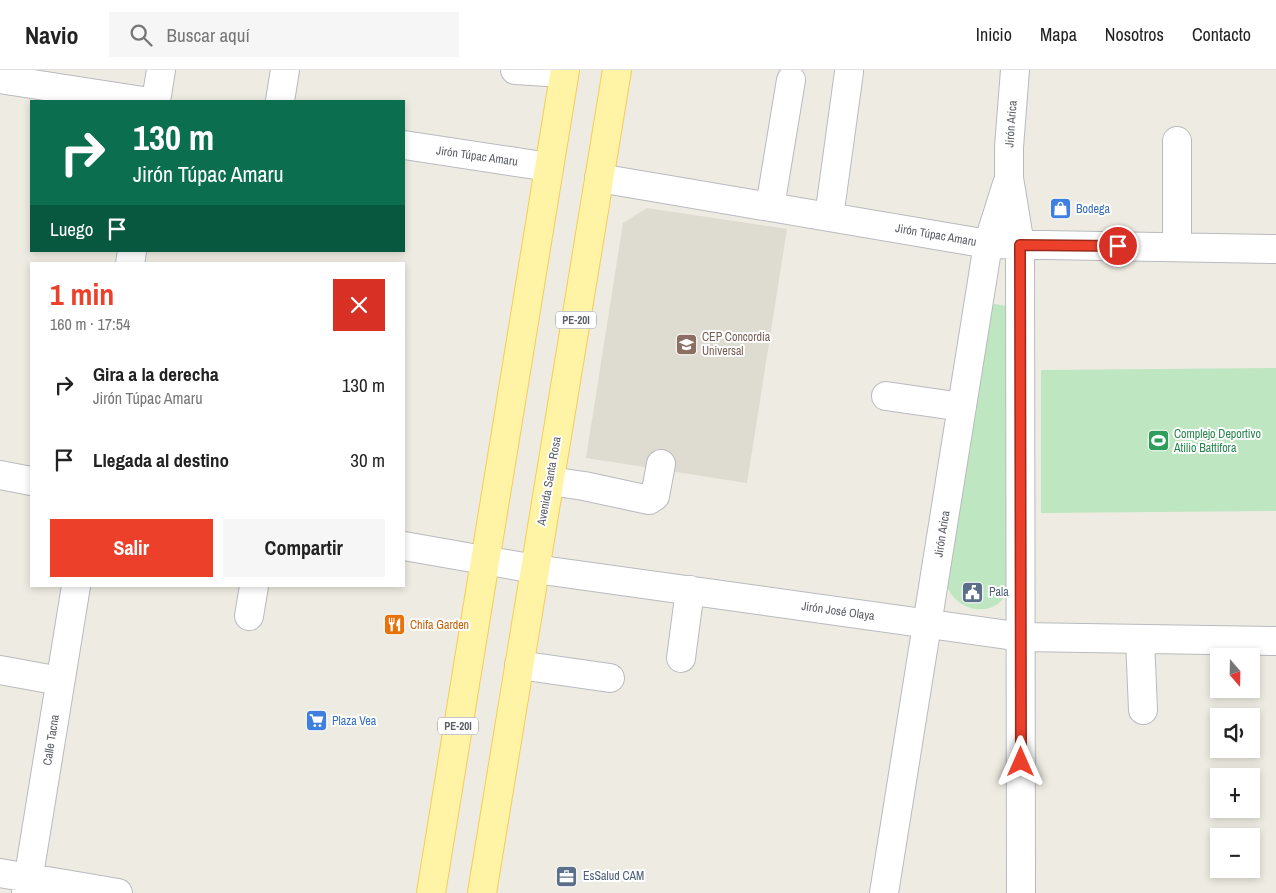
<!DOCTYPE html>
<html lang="es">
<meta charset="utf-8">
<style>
:root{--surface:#fff;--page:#f6f6f6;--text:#222;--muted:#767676;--line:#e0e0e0;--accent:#ec402a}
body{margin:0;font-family:"Archivo Narrow",sans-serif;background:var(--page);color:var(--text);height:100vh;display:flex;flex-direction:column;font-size:19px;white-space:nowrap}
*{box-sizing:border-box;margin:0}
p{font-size:16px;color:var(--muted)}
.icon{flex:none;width:28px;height:28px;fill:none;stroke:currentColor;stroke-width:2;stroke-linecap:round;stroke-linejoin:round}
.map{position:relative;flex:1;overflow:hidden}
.details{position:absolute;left:30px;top:192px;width:375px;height:325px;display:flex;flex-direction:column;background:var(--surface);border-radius:0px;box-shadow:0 2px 8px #0003}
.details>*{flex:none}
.guide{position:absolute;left:30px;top:30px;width:375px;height:152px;border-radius:0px;box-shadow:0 2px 8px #0003;background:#0b6e4f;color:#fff;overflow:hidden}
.needle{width:32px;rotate:160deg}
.controls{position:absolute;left:1210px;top:578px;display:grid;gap:10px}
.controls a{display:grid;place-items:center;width:50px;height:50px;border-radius:0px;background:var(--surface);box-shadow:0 2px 8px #0003;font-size:25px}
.pin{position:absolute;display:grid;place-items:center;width:42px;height:42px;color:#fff;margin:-21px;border:2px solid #fff;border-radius:50%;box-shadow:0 1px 5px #0007}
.me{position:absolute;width:55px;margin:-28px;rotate:0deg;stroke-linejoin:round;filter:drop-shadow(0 0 4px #0008)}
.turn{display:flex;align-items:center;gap:18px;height:105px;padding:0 20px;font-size:22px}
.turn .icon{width:65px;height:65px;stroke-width:2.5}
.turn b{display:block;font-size:35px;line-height:42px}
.then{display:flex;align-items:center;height:48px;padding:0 20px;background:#0003;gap:10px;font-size:19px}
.round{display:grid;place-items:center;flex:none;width:52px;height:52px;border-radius:0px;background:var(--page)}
.summary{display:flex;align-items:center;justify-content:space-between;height:85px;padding:0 20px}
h1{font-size:30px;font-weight:700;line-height:38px;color:var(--accent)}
.primary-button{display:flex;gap:10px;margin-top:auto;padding:10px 20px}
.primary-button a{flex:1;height:58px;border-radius:0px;background:var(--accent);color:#fff;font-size:20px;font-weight:700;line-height:58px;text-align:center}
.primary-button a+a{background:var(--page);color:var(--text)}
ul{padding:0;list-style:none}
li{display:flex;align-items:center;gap:15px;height:75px;padding:0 20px}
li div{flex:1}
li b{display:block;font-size:19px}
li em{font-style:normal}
header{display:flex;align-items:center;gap:30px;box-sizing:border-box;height:70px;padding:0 25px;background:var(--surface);border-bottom:1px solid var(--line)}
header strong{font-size:24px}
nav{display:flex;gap:28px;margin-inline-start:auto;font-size:18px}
.search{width:350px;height:45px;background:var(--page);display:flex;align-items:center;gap:12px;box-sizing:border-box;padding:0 18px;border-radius:0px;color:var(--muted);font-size:19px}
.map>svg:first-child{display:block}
</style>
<header>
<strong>Navio</strong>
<div class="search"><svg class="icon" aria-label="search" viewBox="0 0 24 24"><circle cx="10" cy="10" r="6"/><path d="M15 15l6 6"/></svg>Buscar aquí</div>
<nav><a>Inicio</a><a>Mapa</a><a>Nosotros</a><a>Contacto</a></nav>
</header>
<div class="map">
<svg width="1276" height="823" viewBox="0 0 1276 823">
<rect width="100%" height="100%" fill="#eeece2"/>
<path fill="#dedbd1" d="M647,138L787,159L747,413L586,388L623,153Z"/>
<path fill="#bee6c0" d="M995,234L1006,236L1007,523C994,549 956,542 947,516L991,236Z
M1276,298V441L1041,443V300Z"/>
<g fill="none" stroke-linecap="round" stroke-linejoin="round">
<defs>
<path id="minor" d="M515,0L564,3
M1015,0L1009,77V108L1020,175L1021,823
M0,9L143,31
M156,31L161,0
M280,31L285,0
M404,75L549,97
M599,108L988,174L1276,179
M770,137L791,10
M829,147L849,2
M1177,177V71
M130,194L132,181
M886,326L962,337
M0,405L31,411
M550,411L584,416L649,430L655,426L661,394
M404,476L535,499L1022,567L1276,571
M249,546L254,516
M1140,569L1143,640
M681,588L690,520
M519,595L610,608
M0,600L60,611
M0,803L118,823
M26,823L76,516
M884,823L988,174L1007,114"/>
<path id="major" d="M431,823L565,0
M482,823L617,0"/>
</defs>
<use href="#minor" stroke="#b8babf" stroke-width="30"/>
<use href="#major" stroke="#f4cd55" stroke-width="30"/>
<use href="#minor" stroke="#fff" stroke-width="28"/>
<use href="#major" stroke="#fff4a6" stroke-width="28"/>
</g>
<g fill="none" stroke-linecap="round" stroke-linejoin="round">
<defs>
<path id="route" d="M1021,692L1020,175L1118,176"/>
</defs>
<use href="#route" stroke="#992a1b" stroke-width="12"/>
<use href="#route" stroke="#ec402a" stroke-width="9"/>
</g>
<defs>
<symbol id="shop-square" viewBox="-11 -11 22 22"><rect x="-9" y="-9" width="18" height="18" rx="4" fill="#3f7fe0" stroke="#fff"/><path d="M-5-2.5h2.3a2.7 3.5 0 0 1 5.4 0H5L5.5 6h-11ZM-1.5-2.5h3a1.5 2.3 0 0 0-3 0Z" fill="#fff"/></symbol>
<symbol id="school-square" viewBox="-11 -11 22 22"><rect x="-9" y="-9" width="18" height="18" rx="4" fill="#8d6e63" stroke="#fff"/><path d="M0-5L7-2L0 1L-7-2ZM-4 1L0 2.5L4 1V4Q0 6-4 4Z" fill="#fff"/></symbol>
<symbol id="stadium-square" viewBox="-11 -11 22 22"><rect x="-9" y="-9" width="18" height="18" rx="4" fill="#2e9e5b" stroke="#fff"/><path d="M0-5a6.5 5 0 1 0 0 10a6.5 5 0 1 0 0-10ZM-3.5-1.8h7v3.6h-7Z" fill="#fff"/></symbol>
<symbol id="civic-square" viewBox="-11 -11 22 22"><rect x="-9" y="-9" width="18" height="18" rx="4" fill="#5c6f8a" stroke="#fff"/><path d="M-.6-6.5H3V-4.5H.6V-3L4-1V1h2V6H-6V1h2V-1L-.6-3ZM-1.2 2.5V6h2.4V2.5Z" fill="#fff"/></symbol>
<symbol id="restaurant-square" viewBox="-11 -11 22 22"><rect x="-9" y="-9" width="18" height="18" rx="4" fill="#e8710a" stroke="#fff"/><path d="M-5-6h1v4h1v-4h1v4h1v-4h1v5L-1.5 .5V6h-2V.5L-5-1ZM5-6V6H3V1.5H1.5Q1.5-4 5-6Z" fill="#fff"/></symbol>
<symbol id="supermarket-square" viewBox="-11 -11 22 22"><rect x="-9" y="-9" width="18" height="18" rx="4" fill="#3f7fe0" stroke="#fff"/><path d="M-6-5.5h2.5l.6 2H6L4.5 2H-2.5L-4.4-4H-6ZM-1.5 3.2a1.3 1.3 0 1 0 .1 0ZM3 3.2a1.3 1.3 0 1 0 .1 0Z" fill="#fff"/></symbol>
<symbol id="office-square" viewBox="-11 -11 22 22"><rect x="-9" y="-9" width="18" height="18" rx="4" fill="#5c6f8a" stroke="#fff"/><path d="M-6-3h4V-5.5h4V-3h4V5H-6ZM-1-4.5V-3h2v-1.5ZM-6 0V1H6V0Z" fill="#fff"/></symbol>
</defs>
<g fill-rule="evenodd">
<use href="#shop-square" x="1048" y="126" width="25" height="25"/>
<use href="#school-square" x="674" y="262" width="25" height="25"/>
<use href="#stadium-square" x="1146" y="358" width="25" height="25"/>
<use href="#civic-square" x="960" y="510" width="25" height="25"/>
<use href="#restaurant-square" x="382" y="542" width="25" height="25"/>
<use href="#supermarket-square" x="304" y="638" width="25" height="25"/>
<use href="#office-square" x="554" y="794" width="25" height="25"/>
</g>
<g text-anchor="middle" stroke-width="4" stroke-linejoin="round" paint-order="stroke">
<g fill="#fff" stroke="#8c8e92" stroke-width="1">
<rect x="556" y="241.5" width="40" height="17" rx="4"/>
<rect x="438" y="647.5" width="40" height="17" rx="4"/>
</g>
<g font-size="11" font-weight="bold" fill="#5b5e64">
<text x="576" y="254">PE-20I</text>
<text x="458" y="660">PE-20I</text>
</g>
<g font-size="12" fill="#5b5e64" stroke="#fff">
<text transform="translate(1011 54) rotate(-86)" y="4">Jirón Arica</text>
<text transform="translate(477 86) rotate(8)" y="4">Jirón Túpac Amaru</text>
<text transform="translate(936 165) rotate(10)" y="4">Jirón Túpac Amaru</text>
<text transform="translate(549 411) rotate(-80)" y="4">Avenida Santa Rosa</text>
<text transform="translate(942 464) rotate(-81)" y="4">Jirón Arica</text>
<text transform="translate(838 541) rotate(8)" y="4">Jirón José Olaya</text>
<text transform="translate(51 670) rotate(-81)" y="4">Calle Tacna</text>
</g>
<g font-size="12" fill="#366cbe" stroke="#fff" text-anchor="start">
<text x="1076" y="143">Bodega</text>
<text x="332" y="655">Plaza Vea</text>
</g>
<g font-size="12" fill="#785e54" stroke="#fff" text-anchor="start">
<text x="702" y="271">CEP Concordia<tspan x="702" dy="14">Universal</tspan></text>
</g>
<g font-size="12" fill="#27864d" stroke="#fff" text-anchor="start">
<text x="1174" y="368">Complejo Deportivo<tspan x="1174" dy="14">Atilio Battifora</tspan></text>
</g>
<g font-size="12" fill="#4e5e75" stroke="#fff" text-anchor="start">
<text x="989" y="526">Pala</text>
<text x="583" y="810">EsSalud CAM</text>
</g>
<g font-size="12" fill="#c56008" stroke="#fff" text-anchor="start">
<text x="410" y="559">Chifa Garden</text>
</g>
</g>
</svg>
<div class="controls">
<a><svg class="needle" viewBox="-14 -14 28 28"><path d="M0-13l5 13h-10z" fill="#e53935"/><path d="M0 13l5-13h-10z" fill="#767676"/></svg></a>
<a><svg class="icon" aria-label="sound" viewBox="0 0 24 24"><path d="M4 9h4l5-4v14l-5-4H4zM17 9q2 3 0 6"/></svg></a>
<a>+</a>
<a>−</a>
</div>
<div class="pin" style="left:1118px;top:176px;background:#d93025"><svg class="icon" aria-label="arrive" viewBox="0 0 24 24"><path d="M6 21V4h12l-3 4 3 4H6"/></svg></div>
<svg class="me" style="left:1021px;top:692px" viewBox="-20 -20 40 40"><path d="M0-17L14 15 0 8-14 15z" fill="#ec402a" stroke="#fff" stroke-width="4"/></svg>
<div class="guide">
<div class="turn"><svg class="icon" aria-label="right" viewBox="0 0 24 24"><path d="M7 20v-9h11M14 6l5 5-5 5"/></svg><div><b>130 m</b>Jirón Túpac Amaru</div></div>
<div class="then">Luego<svg class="icon" aria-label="arrive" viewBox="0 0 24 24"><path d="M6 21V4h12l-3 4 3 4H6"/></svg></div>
</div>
<section class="details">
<div class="summary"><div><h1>1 min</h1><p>160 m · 17:54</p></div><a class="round" style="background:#d93025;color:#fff"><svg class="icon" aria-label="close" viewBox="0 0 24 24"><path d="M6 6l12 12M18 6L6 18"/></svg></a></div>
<ul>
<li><svg class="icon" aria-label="right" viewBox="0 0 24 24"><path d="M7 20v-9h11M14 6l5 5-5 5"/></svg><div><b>Gira a la derecha</b><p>Jirón Túpac Amaru</p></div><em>130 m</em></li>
<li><svg class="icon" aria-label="arrive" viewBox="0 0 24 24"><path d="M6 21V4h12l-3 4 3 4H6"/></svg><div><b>Llegada al destino</b></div><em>30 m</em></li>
</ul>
<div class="primary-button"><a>Salir</a><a>Compartir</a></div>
</section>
</div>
